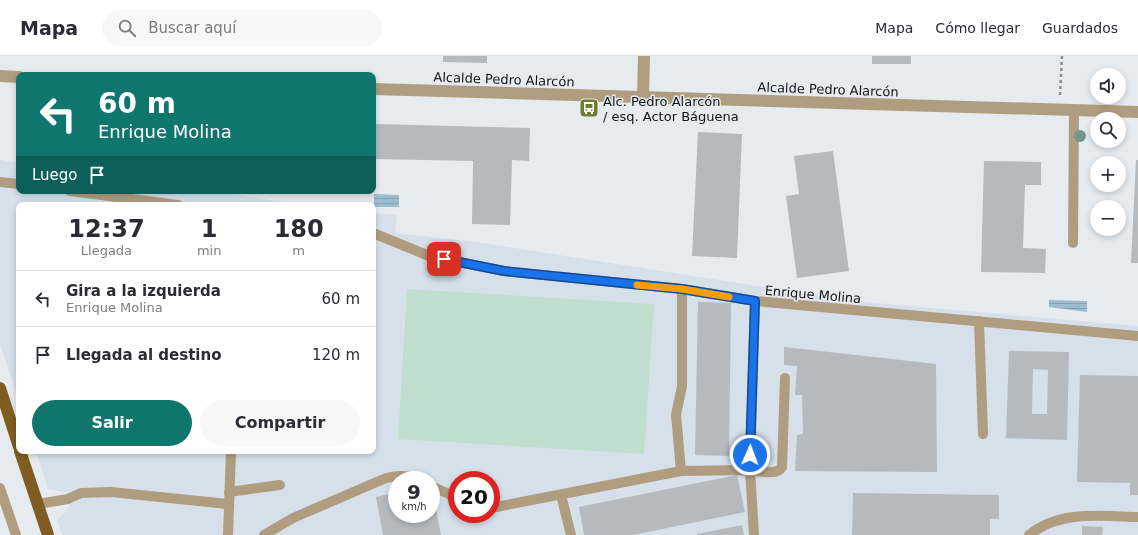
<!DOCTYPE html>
<html lang="es">
<meta charset="utf-8">
<style>
:root{--surface:#fff;--page:#f7f7f7;--text:#2b2b33;--muted:#7c7c81;--line:#e1e1e2;--accent:#0f766e}
body{margin:0;font-family:"DejaVu Sans",sans-serif;background:var(--page);color:var(--text);height:100vh;display:flex;flex-direction:column;font-size:15px;white-space:nowrap}
*{box-sizing:border-box;margin:0}
p{font-size:13px;color:var(--muted)}
.icon{flex:none;width:22px;height:22px;fill:none;stroke:currentColor;stroke-width:2;stroke-linecap:round;stroke-linejoin:round}
.map{position:relative;flex:1;overflow:hidden}
.sheet{position:absolute;left:16px;top:146px;width:360px;height:252px;display:flex;flex-direction:column;background:var(--surface);border-radius:8px;box-shadow:0 2px 6px #0003}
.sheet>*{flex:none}
.guide{position:absolute;left:16px;top:16px;width:360px;height:122px;border-radius:8px;box-shadow:0 2px 6px #0003;background:#0f766e;color:#fff;overflow:hidden}
.buttons{position:absolute;left:1090px;top:12px;display:grid;gap:8px}
.buttons a{display:grid;place-items:center;width:36px;height:36px;border-radius:50%;background:var(--surface);box-shadow:0 2px 6px #0003;font-size:20px}
.speed{position:absolute;left:388px;top:415px;display:flex;gap:8px;font-size:20px;font-weight:700;text-align:center}
.speed>*{display:grid;place-content:center;width:52px;height:52px;border-radius:50%;background:var(--surface);box-shadow:0 2px 6px #0003;line-height:1}
.speed small{font-size:10px;font-weight:400}
.speed .limit{border:6px solid #d22;background:#fff;color:#111}
.pin{position:absolute;display:grid;place-items:center;width:34px;height:34px;color:#fff;margin:-17px;border-radius:8px;box-shadow:0 2px 6px #0006}
.me{position:absolute;width:44px;margin:-22px;rotate:2deg;stroke-linejoin:round;filter:drop-shadow(0 0 3px #0008)}
.turn{display:flex;align-items:center;gap:14px;height:84px;padding:0 16px;font-size:18px}
.turn .icon{width:52px;height:52px;stroke-width:2.5}
.turn b{display:block;font-size:28px;line-height:34px}
.then{display:flex;align-items:center;height:38px;padding:0 16px;background:#0003;gap:8px;font-size:15px}
.eta{display:flex;justify-content:space-evenly;align-items:center;height:68px;text-align:center}
.eta b{font-size:24px;font-weight:700;line-height:28px}
.button{display:flex;gap:8px;margin-top:auto;padding:8px 16px}
.button a{flex:1;height:46px;border-radius:24px;background:var(--accent);color:#fff;font-size:16px;font-weight:700;line-height:46px;text-align:center}
.button a+a{background:var(--page);color:var(--text)}
ul{padding:0;list-style:none}
li{display:flex;align-items:center;gap:12px;height:56px;padding:0 16px;border-top:1px solid var(--line)}
li div{flex:1}
li b{display:block;font-size:15px}
li em{font-style:normal}
header{display:flex;align-items:center;gap:24px;box-sizing:border-box;height:56px;padding:0 20px;background:var(--surface);border-bottom:1px solid var(--line)}
header strong{font-size:19px}
nav{display:flex;gap:22px;margin-inline-start:auto;font-size:14px}
.search{width:280px;height:36px;background:var(--page);display:flex;align-items:center;gap:10px;box-sizing:border-box;padding:0 14px;border-radius:22px;color:var(--muted);font-size:15px}
.map>svg:first-child{display:block}
</style>
<header>
<strong>Mapa</strong>
<div class="search"><svg class="icon" aria-label="search" viewBox="0 0 24 24"><circle cx="10" cy="10" r="6"/><path d="M15 15l6 6"/></svg>Buscar aquí</div>
<nav><a>Mapa</a><a>Cómo llegar</a><a>Guardados</a></nav>
</header>
<div class="map">
<svg width="1138" height="479" viewBox="0 0 1138 479">
<defs>
<pattern id="water-rules" width="6" height="5" patternUnits="userSpaceOnUse"><rect width="6" height="5" fill="#9cbccf"/><path d="M0 2.5h6" fill="none" stroke="#85a1b1"/></pattern>
</defs>
<rect width="100%" height="100%" fill="#e6ebf0"/>
<path fill="#d5e0eb" fill-rule="evenodd" d="M0,104L19,107V135H210L305,149H19V345L0,288Z
M373,157L397,159L395,177L476,186L854,245L1138,270V479H62L57,464L70,450L66,436L48,433L36,395H373ZM397,424H431V458H397ZM457,424H491V458H457Z"/>
<path fill="#c0decd" d="M407,233L654,248L644,398L398,383Z"/>
<path fill="url(#water-rules)" d="M374,138L399,139V151H374Z
M1049,244L1087,245V256L1049,251Z"/>
<path fill="#b5babf" fill-rule="evenodd" d="M443,0H487V7L443,6Z
M872,0H911V8H872Z
M376,68L530,72L529,105L512,104L510,169L472,168L473,105L375,103Z
M698,76L742,78L737,202L692,200Z
M833,95L849,215L797,222L786,140L799,138L794,100Z
M1136,104H1138V207H1131Z
M984,105L1041,106V129H1025L1023,192L1046,193L1045,217L981,216Z
M698,246L731,247L729,400L695,399Z
M784,291L936,308L937,416L795,415L797,379L803,378L802,339H795L797,310L784,309Z
M1009,295L1069,296L1067,384L1006,382ZM1033,313L1048,314L1047,358H1032Z
M1080,319L1138,320V439H1130V427L1077,426Z
M737,419L745,456L633,479H584L579,451Z
M432,433L441,479H383L376,441L397,436V458H431Z
M853,437L999,439V463H990V479H852Z
M742,469L744,479H697V478Z
M1082,470L1103,471L1102,479H1082Z"/>
<g fill="none" stroke-linecap="round" stroke-linejoin="round">
<path stroke="#898d91" stroke-width="2.5" stroke-dasharray="3 3" stroke-linecap="butt" d="M1060,39L1062,0"/>
<path stroke="#b09d80" stroke-width="10" d="M0,126L19,128
M70,135L178,149
M373,177L429,200L504,215L682,233L755,245L1138,280
M1073,187L1074,55
M979,265L983,378
M681,415L676,359L682,330V233
M431,430L449,438L457,445
M0,432L16,479
M229,436L280,429
M561,439L571,479
M38,448L68,443L81,437L111,436L228,448
M491,452L681,415L750,414L755,245
M228,479L231,395
M264,479L293,462L386,422C398,419 408,419 419,424
M754,479L750,414C759,415 777,420 782,411L785,322
M1029,479C1060,454 1101,460 1138,461"/>
<path stroke="#b09d80" stroke-width="12" d="M643,41L644,0"/>
<path stroke="#b09d80" stroke-width="12" d="M0,20L19,21
M373,33L1138,56"/>
<path stroke="#7f5c20" stroke-width="12" d="M0,332L19,391
M20,395L48,479"/>
</g>
<circle fill="#74968a" cx="1080" cy="80" r="6"/>
<g fill="none" stroke-linecap="round" stroke-linejoin="round">
<defs>
<path id="route" d="M444,203L504,215L682,233L755,245L750,399"/>
</defs>
<use href="#route" stroke="#114b97" stroke-width="10"/>
<use href="#route" stroke="#1a73e8" stroke-width="7"/>
<path stroke="#f59e0b" stroke-width="7" d="M637,229L682,233L729,241"/>
</g>
<defs>
<symbol id="bus-square" viewBox="-11 -11 22 22"><rect x="-9" y="-9" width="18" height="18" rx="4" fill="#6f7d2b" stroke="#e6ebf0"/><path d="M-5-6H5V4H4V6H2V4H-2V6H-4V4H-5ZM-3.5-4V0h7V-4ZM-3.5 1.2v1.5H-2V1.2ZM2 1.2v1.5H3.5V1.2Z" fill="#fff"/></symbol>
</defs>
<g fill-rule="evenodd">
<use href="#bus-square" x="578" y="41" width="22" height="22"/>
</g>
<g text-anchor="middle" stroke-width="3" stroke-linejoin="round" paint-order="stroke">
<g font-size="13" fill="#121416" stroke="#e6ebf0">
<text transform="translate(504 23) rotate(2)" y="5">Alcalde Pedro Alarcón</text>
<text transform="translate(828 33) rotate(2)" y="5">Alcalde Pedro Alarcón</text>
<text transform="translate(813 238) rotate(5)" y="5">Enrique Molina</text>
</g>
<g font-size="13" fill="#121416" stroke="#e6ebf0" text-anchor="start">
<text x="603" y="50">Alc. Pedro Alarcón<tspan x="603" dy="15">/ esq. Actor Báguena</tspan></text>
</g>
</g>
</svg>
<div class="buttons">
<a><svg class="icon" aria-label="sound" viewBox="0 0 24 24"><path d="M4 9h4l5-4v14l-5-4H4zM17 9q2 3 0 6"/></svg></a>
<a><svg class="icon" aria-label="search" viewBox="0 0 24 24"><circle cx="10" cy="10" r="6"/><path d="M15 15l6 6"/></svg></a>
<a>+</a>
<a>−</a>
</div>
<div class="speed"><div>9<small>km/h</small></div><div class="limit">20</div></div>
<div class="pin" style="left:444px;top:203px;background:#d93025"><svg class="icon" aria-label="arrive" viewBox="0 0 24 24"><path d="M6 21V4h12l-3 4 3 4H6"/></svg></div>
<svg class="me" style="left:750px;top:399px" viewBox="-20 -20 40 40"><circle r="17" fill="#1a73e8" stroke="#fff" stroke-width="3"/><path d="M0-11L8 9 0 5-8 9z" fill="#fff"/></svg>
<div class="guide">
<div class="turn"><svg class="icon" aria-label="left" viewBox="0 0 24 24"><path d="M17 20v-9H6M10 6l-5 5 5 5"/></svg><div><b>60 m</b>Enrique Molina</div></div>
<div class="then">Luego<svg class="icon" aria-label="arrive" viewBox="0 0 24 24"><path d="M6 21V4h12l-3 4 3 4H6"/></svg></div>
</div>
<section class="sheet">
<div class="eta">
<div><b>12:37</b><p>Llegada</p></div>
<div><b>1</b><p>min</p></div>
<div><b>180</b><p>m</p></div>
</div>
<ul>
<li><svg class="icon" aria-label="left" viewBox="0 0 24 24"><path d="M17 20v-9H6M10 6l-5 5 5 5"/></svg><div><b>Gira a la izquierda</b><p>Enrique Molina</p></div><em>60 m</em></li>
<li><svg class="icon" aria-label="arrive" viewBox="0 0 24 24"><path d="M6 21V4h12l-3 4 3 4H6"/></svg><div><b>Llegada al destino</b></div><em>120 m</em></li>
</ul>
<div class="button"><a>Salir</a><a>Compartir</a></div>
</section>
</div>
